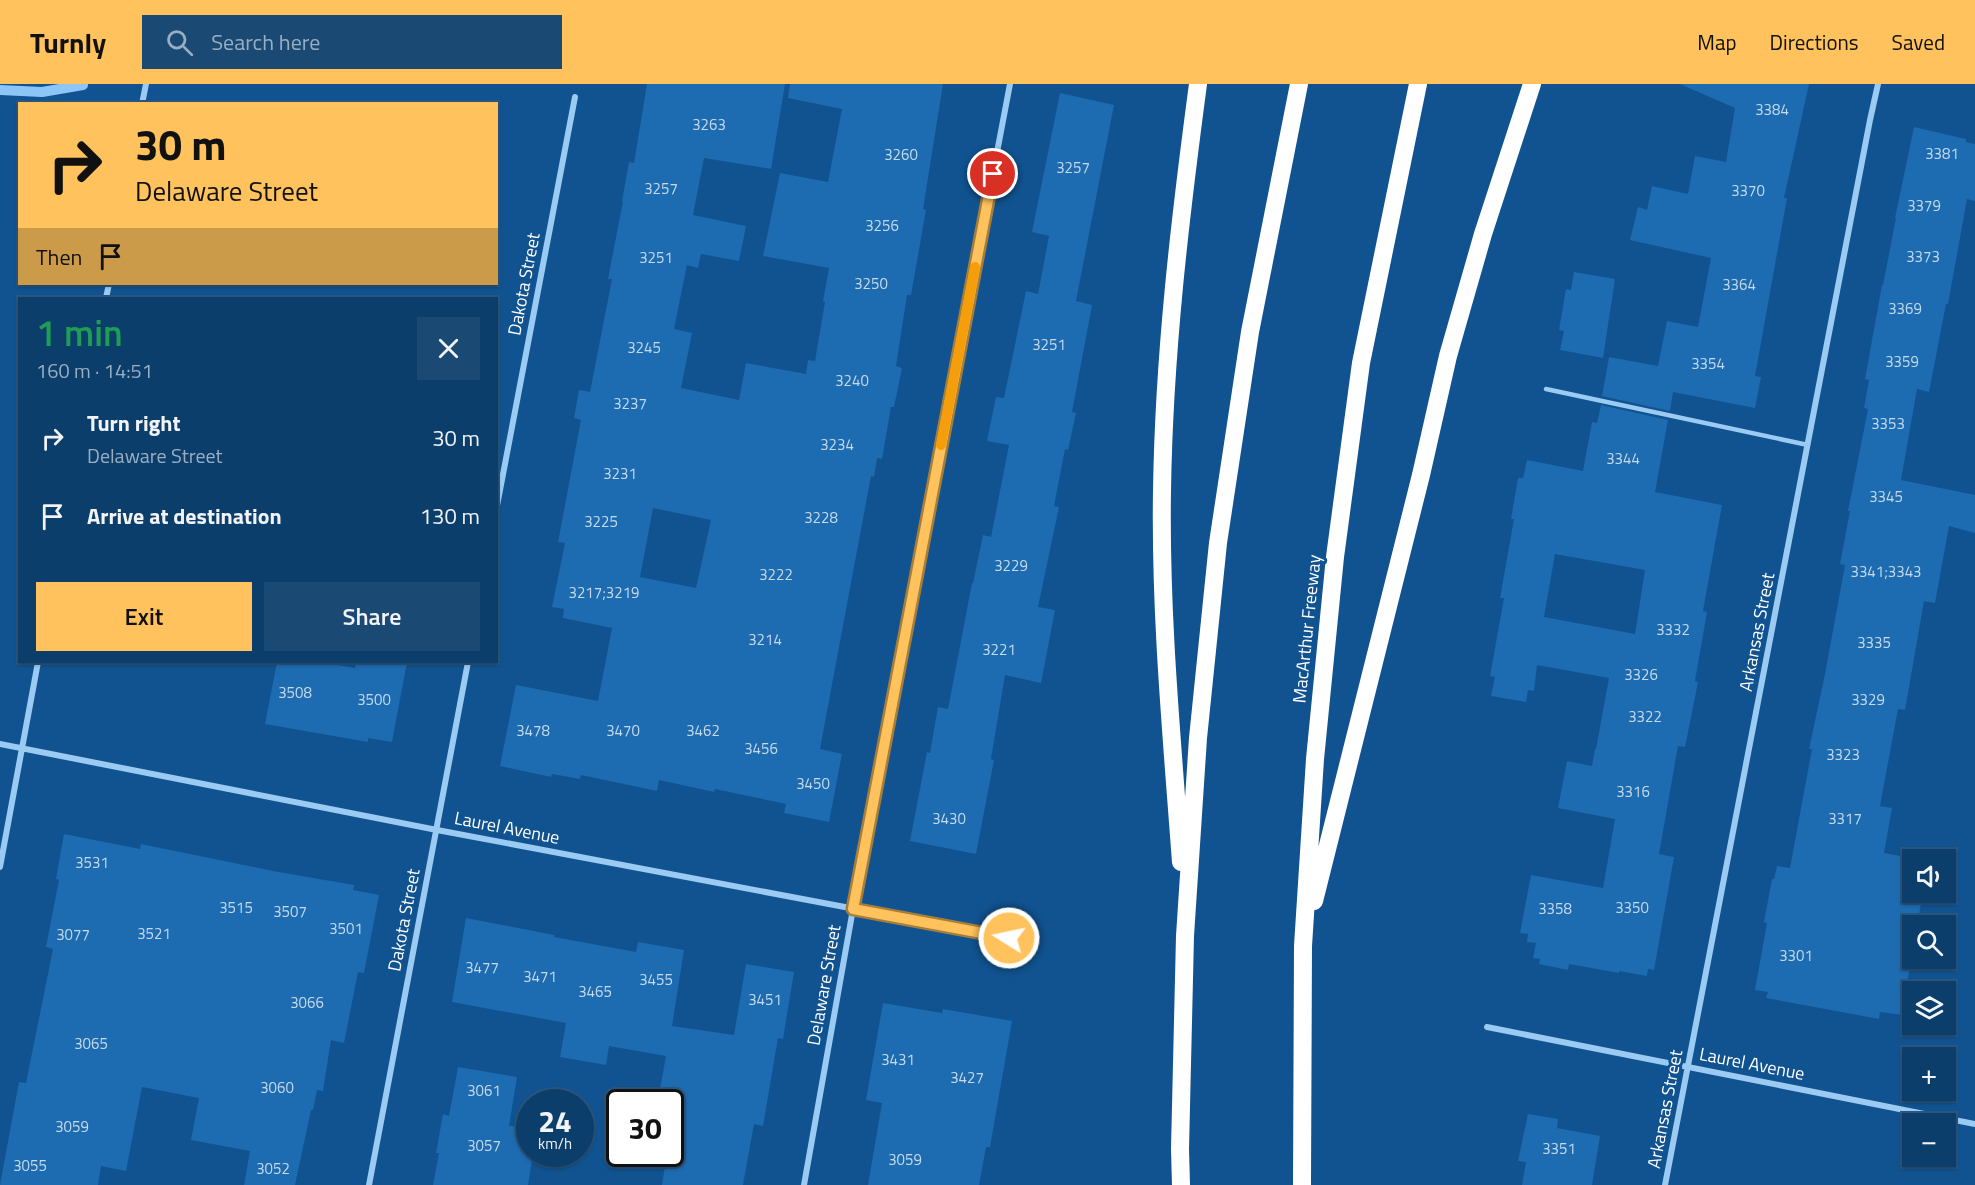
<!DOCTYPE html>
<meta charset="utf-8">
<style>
:root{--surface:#0c3e6c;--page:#1a4974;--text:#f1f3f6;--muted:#9aaec2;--line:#2c577f;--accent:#ffc25c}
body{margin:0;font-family:"Titillium Web",sans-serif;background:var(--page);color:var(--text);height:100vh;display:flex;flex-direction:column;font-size:22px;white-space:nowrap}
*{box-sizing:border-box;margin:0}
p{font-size:20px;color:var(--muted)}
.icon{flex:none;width:33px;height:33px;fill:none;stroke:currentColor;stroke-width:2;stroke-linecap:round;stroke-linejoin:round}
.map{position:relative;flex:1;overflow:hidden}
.drawer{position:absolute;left:18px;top:213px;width:480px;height:366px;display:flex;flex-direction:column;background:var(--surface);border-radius:0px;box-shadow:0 2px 4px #0004,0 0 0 2px var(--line)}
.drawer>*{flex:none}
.top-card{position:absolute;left:18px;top:18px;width:480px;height:183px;border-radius:0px;box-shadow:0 2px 4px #0004,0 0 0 2px var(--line);background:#ffc25c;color:#111;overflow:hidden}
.tools{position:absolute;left:1902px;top:765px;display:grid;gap:12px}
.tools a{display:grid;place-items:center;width:54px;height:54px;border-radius:0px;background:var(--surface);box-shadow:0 2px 4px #0004,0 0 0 2px var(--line);font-size:30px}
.speed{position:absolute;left:516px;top:1005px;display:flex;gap:12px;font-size:30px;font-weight:700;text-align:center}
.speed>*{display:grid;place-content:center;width:78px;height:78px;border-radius:50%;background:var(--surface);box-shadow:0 2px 4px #0004,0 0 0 2px var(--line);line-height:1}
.speed small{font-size:15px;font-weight:400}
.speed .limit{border:3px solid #111;border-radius:9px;background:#fff;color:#111}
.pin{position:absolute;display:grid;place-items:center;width:51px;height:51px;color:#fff;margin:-26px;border:3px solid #fff;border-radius:50%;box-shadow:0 2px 6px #0007}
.me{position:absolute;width:66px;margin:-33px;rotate:280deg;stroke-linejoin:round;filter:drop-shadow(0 0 4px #0008)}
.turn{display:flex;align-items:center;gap:21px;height:126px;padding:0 18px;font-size:27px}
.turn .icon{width:78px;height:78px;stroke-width:2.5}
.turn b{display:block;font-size:42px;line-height:51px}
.then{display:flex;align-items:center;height:57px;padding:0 18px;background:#0003;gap:12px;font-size:22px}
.round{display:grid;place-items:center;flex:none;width:63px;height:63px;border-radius:0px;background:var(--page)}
.summary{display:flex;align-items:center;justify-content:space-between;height:102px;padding:0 18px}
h1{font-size:36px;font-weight:600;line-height:45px;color:#1e9e55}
.action{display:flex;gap:12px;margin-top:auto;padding:12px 18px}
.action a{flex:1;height:69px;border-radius:0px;background:var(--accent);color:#111;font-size:24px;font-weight:600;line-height:69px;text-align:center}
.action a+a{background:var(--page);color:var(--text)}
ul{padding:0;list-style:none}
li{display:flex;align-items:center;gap:18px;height:78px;padding:0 18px}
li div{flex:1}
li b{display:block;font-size:22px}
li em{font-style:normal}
header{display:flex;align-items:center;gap:36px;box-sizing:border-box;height:84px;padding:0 30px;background:var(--accent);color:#111}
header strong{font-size:28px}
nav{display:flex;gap:33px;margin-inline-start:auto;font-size:21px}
.search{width:420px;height:54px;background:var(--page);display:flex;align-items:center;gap:15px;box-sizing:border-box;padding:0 21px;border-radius:0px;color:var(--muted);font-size:22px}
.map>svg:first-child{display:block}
</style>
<header>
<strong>Turnly</strong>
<div class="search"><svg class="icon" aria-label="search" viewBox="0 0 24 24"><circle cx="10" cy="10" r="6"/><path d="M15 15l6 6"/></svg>Search here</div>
<nav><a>Map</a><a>Directions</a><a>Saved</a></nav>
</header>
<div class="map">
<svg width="1975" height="1101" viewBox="0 0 1975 1101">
<rect width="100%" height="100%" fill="#105390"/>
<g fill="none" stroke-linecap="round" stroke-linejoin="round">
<path stroke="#8cc6f7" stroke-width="10" d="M0,6L42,8L83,1"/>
</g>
<path fill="#1d6bb0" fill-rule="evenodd" d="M647,0H785L771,85L704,74L693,131L746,142L739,177L701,170L698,184L687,181L674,245L692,249L681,304L739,316L746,279L806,290L808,276L815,277L825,218L823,217L829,184L763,172L780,89L828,98L842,25L788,14L790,0H943L923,125L926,126L911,211H907L896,282L902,284L894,323H891L882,375L877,374L874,393L871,392L820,665L842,670L829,738L784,729L786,720L715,705L714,708L659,696L657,707L581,691L580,695L552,690L551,693L500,682L516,601L598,617L612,544L563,534L564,525L552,523L565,459L558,458L581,336L574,334L579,306L590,308L612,195H608L623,117H622L629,78L634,79ZM653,424L711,436L696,504L640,493Z
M1680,0H1809L1784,114H1787L1755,292L1761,293L1755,324L1673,308L1670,327L1602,312L1609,273L1658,282L1667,237L1698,243L1711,174L1630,156L1638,123L1647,126L1652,102L1688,110L1695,72L1726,78L1735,24Z
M1060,9L1114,21L1076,217L1092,221L1072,328L1076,329L1068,366L1065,365L1054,422L1059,423L1038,523L1055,526L1041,599L1005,591L991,675L994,676L976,770L910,757L927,668L930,669L938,623L948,625L972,499H973L983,451L991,453L1009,361L987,357L996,313L1004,314L1026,207L1038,210L1049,152L1032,148Z
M1914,43L1966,55V58L1975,60V117L1967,115L1948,220H1946L1929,308L1917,305L1901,396L1975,411V449L1949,442L1935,519L1924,517L1905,626L1898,625L1880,722L1892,724L1884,769L1922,776H1912V808H1923L1917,842H1912V869L1902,931L1880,928L1879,935L1766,914L1768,908L1755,906L1767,839L1764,838L1772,795H1774L1777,782L1790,784L1812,665H1809L1825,590L1845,481L1840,480L1850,427H1848L1868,325L1864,324L1869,296L1865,295L1882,201H1883L1896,134H1895Z
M1574,188L1615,195L1603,274L1560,266L1564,247L1559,246L1566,205L1571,206Z
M1601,321L1668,336L1655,408L1722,421L1703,527L1707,528L1695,597L1698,598L1685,663L1678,662L1659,770L1674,773L1654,886L1648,885L1647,892L1619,887V889L1569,880L1568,886L1539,880L1540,875L1533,874L1536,859L1527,858L1528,850L1520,849L1531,791L1603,804L1615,735L1558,724L1567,677L1592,682L1595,665H1596L1609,594L1537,581L1534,607L1528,606L1526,618L1491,612L1495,593L1490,592L1504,514H1500L1514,435H1511L1518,394H1523L1527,376L1583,387L1592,338L1597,339ZM1555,470L1645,486L1635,550L1544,533Z
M277,578H320L355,584L356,578H407L392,658L368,654V658L265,640Z
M64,750L140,765L141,760L273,787L354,801L353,806L379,811L364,889L358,888L344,959L331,956L323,1007L317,1006L313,1026H311L295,1101H244L250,1067L191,1056L199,1014L142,1003L126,1087L101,1082L98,1101H0L19,998L26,999L53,865L46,863L59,796L56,795Z
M466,834L554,851V853L636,868L638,858L684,866L672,942L734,951L746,880L794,888L783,955L778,954L763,1042L754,1040L743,1101H662L667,1070H670V1039L673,1018L658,1016L666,972L609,962L606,981L560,973L566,939L452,918Z
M883,919L942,929L943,925L1012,937L990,1063H986L979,1101H868L882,1019L866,1016Z
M458,983L517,993L509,1042L519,1043L517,1052L530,1054V1070H533L528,1101H433L439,1069H436L443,1030L449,1032Z
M1528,1030L1558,1035L1557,1044L1600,1052L1592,1101H1522L1526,1078L1518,1077Z"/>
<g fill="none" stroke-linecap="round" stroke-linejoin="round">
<path stroke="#9bcaf3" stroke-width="4.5" d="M1546,305L1808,361"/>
<path stroke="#9bcaf3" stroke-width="6" d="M142,20L146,0
M106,214L109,200
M496,427L575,13
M0,660L437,746L1009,854
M0,783L38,578
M1487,943L1975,1040
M369,1101L468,578
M804,1101L853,825L1010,0
M1665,1101L1870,36L1878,0"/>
<path stroke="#fff" stroke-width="18" d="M1181,778C1172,655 1160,530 1162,407C1164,270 1180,135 1198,0
M1314,817L1421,391L1448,272L1483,150L1532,0
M1181,1101L1180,1065L1185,852L1198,654L1218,459L1250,248L1299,0
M1302,1101L1303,862L1315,675L1335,473L1361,279L1418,0"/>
</g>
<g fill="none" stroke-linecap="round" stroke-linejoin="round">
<defs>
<path id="route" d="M993,90L853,825L1009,854"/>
</defs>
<use href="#route" stroke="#a67e3c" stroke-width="15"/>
<use href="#route" stroke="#ffc25c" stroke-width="10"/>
<path stroke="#f59e0b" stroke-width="10" d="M941,361L975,183"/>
</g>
<g text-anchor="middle" stroke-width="6" stroke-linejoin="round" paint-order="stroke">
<g font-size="15" fill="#c6daeb">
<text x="1772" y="31">3384</text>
<text x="709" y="46">3263</text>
<text x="1942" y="75">3381</text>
<text x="901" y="76">3260</text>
<text x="1073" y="89">3257</text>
<text x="661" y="110">3257</text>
<text x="1748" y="112">3370</text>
<text x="1924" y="127">3379</text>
<text x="882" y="147">3256</text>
<text x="1923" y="178">3373</text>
<text x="656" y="179">3251</text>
<text x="871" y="205">3250</text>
<text x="1739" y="206">3364</text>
<text x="1905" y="230">3369</text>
<text x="1049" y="266">3251</text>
<text x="644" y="269">3245</text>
<text x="1902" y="283">3359</text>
<text x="1708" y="285">3354</text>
<text x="852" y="302">3240</text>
<text x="630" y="325">3237</text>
<text x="1888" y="345">3353</text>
<text x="837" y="366">3234</text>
<text x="1623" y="380">3344</text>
<text x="620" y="395">3231</text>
<text x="1886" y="418">3345</text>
<text x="821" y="439">3228</text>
<text x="601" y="443">3225</text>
<text x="1011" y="487">3229</text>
<text x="1886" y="493">3341;3343</text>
<text x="776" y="496">3222</text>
<text x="604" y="514">3217;3219</text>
<text x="1673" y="551">3332</text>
<text x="765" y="561">3214</text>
<text x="1874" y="564">3335</text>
<text x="999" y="571">3221</text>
<text x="1641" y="596">3326</text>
<text x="295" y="614">3508</text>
<text x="374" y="621">3500</text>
<text x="1868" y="621">3329</text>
<text x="1645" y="638">3322</text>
<text x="533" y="652">3478</text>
<text x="623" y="652">3470</text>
<text x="703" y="652">3462</text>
<text x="761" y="670">3456</text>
<text x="1843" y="676">3323</text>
<text x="813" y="705">3450</text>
<text x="1633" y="713">3316</text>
<text x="949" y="740">3430</text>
<text x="1845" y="740">3317</text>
<text x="92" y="784">3531</text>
<text x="236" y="829">3515</text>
<text x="1632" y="829">3350</text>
<text x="1555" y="830">3358</text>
<text x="290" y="833">3507</text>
<text x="346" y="850">3501</text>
<text x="154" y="855">3521</text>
<text x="73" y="856">3077</text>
<text x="1796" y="877">3301</text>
<text x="482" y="889">3477</text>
<text x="540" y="898">3471</text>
<text x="656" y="901">3455</text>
<text x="595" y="913">3465</text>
<text x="765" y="921">3451</text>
<text x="307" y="924">3066</text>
<text x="91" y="965">3065</text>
<text x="898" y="981">3431</text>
<text x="967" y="999">3427</text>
<text x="277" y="1009">3060</text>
<text x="484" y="1012">3061</text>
<text x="72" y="1048">3059</text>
<text x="484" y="1067">3057</text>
<text x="1559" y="1070">3351</text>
<text x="905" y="1081">3059</text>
<text x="30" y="1087">3055</text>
<text x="273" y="1090">3052</text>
</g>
<g font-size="18" fill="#fff" stroke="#105390">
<text transform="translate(524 200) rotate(-79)" y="6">Dakota Street</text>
<text transform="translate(1307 545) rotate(-84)" y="6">MacArthur Freeway</text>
<text transform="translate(1757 548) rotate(-79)" y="6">Arkansas Street</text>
<text transform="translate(507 744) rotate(11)" y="6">Laurel Avenue</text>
<text transform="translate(404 836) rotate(-79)" y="6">Dakota Street</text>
<text transform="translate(824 901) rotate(-80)" y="6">Delaware Street</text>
<text transform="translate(1752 980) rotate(11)" y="6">Laurel Avenue</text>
<text transform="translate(1665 1025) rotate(-79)" y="6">Arkansas Street</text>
</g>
</g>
</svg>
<div class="tools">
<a><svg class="icon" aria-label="sound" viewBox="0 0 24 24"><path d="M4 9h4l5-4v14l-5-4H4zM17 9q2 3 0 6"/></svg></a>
<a><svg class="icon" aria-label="search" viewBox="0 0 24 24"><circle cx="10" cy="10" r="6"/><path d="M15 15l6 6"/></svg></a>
<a><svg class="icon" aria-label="layers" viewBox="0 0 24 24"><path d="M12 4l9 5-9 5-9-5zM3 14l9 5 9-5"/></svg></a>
<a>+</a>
<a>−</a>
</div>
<div class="speed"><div>24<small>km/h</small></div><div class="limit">30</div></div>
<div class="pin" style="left:993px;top:90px;background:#d93025"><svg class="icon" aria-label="arrive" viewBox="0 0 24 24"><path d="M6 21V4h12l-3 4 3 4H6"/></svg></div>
<svg class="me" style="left:1009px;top:854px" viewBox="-20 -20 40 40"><circle r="17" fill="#ffc25c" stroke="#fff" stroke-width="3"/><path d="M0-11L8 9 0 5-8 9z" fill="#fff"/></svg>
<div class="top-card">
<div class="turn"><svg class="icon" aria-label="right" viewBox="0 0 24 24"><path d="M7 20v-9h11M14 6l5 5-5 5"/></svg><div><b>30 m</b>Delaware Street</div></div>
<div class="then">Then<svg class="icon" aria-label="arrive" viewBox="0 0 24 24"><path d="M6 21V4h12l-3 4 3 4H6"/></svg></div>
</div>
<section class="drawer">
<div class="summary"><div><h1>1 min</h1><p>160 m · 14:51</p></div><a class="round"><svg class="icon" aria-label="close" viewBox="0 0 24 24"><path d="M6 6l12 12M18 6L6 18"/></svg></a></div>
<ul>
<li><svg class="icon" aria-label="right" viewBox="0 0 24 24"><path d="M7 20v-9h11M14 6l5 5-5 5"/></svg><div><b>Turn right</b><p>Delaware Street</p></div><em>30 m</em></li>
<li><svg class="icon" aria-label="arrive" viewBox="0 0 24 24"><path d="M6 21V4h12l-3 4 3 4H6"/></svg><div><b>Arrive at destination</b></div><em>130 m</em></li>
</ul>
<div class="action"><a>Exit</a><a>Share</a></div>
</section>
</div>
